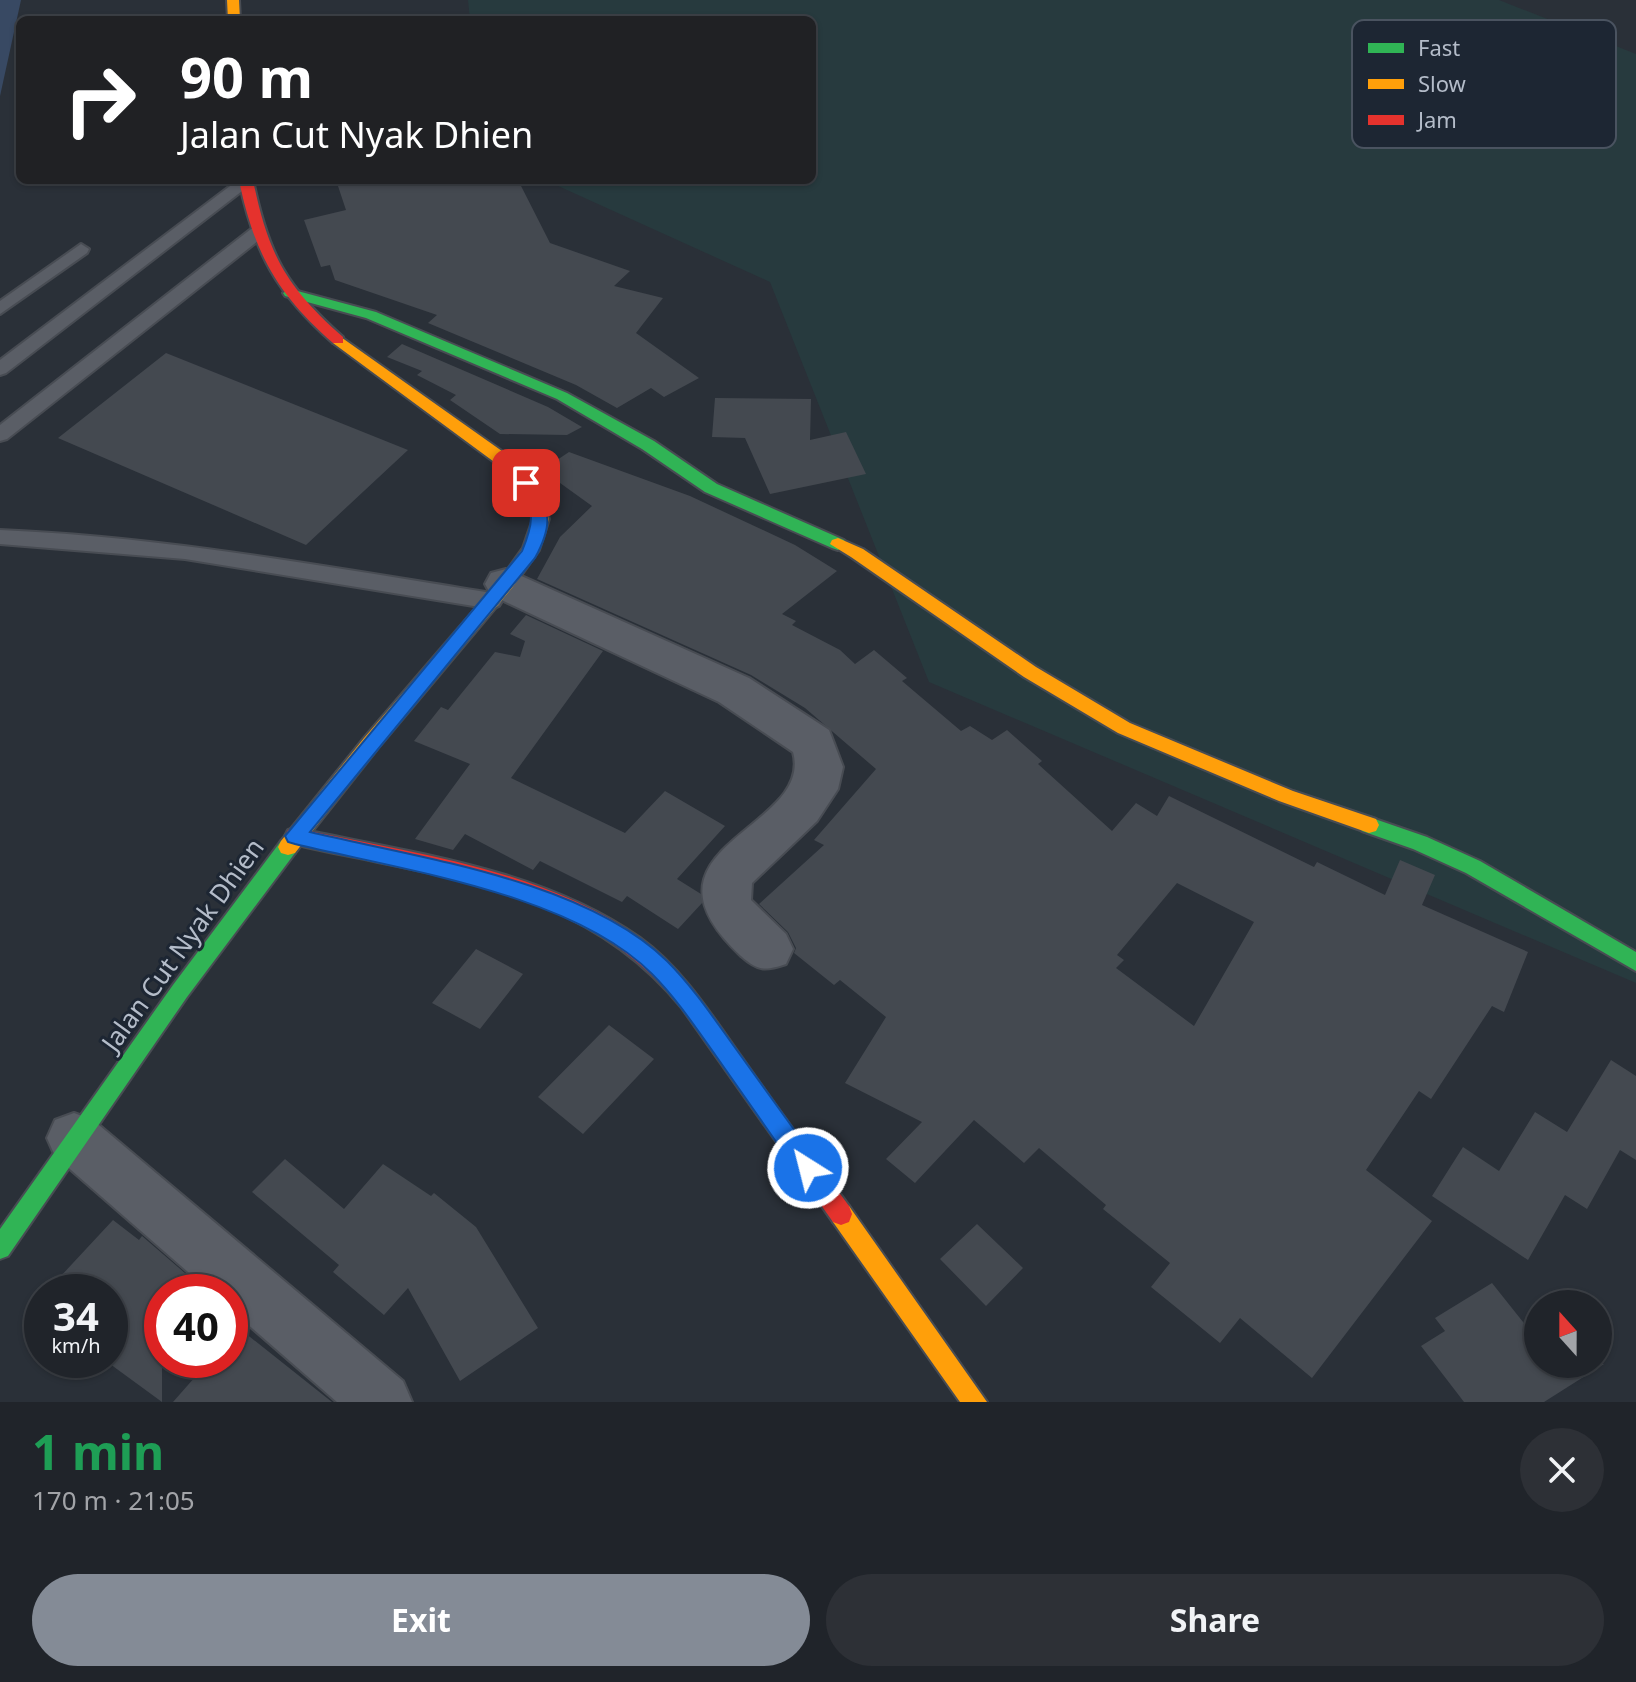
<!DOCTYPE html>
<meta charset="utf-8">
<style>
:root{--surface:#20242a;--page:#2d3036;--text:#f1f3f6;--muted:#a2a4a8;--line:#3d4147;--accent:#848b96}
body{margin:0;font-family:"Noto Sans",sans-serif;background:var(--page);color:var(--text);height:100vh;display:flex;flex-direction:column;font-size:30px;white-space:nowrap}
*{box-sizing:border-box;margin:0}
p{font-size:26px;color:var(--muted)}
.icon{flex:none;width:44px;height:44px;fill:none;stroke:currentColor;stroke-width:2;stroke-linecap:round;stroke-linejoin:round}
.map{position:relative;height:1402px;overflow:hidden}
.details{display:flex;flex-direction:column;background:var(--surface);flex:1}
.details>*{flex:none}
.banner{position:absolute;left:16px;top:16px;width:800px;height:168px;border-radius:12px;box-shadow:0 2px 6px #0004,0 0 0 2px var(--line);background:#202124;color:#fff;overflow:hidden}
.needle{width:52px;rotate:339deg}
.buttons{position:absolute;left:1524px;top:1290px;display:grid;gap:16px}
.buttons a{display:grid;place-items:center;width:88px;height:88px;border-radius:50%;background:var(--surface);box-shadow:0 2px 6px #0004,0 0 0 2px var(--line);font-size:40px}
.speed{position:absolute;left:24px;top:1274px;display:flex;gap:16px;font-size:40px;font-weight:700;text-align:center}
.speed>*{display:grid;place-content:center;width:104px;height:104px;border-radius:50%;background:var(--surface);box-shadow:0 2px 6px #0004,0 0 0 2px var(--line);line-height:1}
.speed small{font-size:20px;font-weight:400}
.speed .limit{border:12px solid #d22;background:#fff;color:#111}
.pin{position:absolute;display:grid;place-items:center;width:68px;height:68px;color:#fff;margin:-34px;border-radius:16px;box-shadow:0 4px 12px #0006}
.me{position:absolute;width:88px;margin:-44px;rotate:324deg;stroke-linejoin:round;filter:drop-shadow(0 0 6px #0008)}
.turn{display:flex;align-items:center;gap:28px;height:168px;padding:0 32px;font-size:36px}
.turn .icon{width:104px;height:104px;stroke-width:2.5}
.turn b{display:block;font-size:56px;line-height:68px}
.round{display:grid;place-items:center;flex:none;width:84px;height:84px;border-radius:42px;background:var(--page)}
.headline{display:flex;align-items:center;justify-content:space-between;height:136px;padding:0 32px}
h1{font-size:48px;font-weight:700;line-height:60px;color:#1e9e55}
.action{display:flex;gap:16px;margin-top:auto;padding:16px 32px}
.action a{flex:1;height:92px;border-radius:48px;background:var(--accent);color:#fff;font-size:32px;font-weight:700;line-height:92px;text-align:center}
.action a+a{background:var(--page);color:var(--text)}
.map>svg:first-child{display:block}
</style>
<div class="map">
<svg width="1636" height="1402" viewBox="0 0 1636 1402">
<rect width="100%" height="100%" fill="#2a3038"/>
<path fill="#273a3e" d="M468,0H1499L1636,54V983L929,682L770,282L545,180H812V20H470Z"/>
<path fill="#384963" d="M0,0H21L0,96Z"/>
<path fill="#444950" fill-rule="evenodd" d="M336,180H518L550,243L630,271L614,286L663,298L636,333L699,378L664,397L651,388L617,408L576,385L428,323L437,315L335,280L330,265L321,267L304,220L346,210Z
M402,344L548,407L582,427L567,435L500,434L450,400L456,395L417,375L422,371L387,357Z
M166,353L408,450L306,545L58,438Z
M715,398L811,399L810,440L846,432L866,474L770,494L745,438L712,437Z
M569,452L690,496L795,545L837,571L782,614L796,621L792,625L840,650L855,664L874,650L907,678L902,681L961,731L970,726L992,740L1007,730L1042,761L1038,764L1112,831L1136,803L1157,816L1169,796L1314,867L1317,862L1385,895L1400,860L1435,875L1422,905L1528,952L1504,1012L1492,1006L1431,1099L1419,1091L1366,1170L1432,1221L1312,1378L1240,1318L1220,1343L1151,1287L1170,1263L1103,1209L1106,1205L1039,1148L1024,1163L974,1120L915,1183L886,1159L922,1122L845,1083L886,1017L840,980L834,985L794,953L796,948L788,932L759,904L824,845L814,840L876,769L805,708L751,675L537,579L560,537L592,506L542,470ZM1177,883L1254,922L1194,1026L1116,968L1124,960L1117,955Z
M526,615L603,651L511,778L625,833L665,791L725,826L677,879L701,894L703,902L678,929L627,896L622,902L540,861L533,870L465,834L453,850L415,839L470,764L414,741L441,707L448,710L495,652L520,657L525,641L510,634Z
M476,949L523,974L480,1029L432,1003Z
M609,1025L654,1059L583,1134L538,1097Z
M1611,1060L1636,1076V1160L1620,1150L1587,1209L1565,1195L1528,1260L1432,1196L1463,1147L1499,1171L1535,1112L1567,1132Z
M285,1159L344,1209L383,1164L431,1196L434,1193L476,1227L538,1328L460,1381L408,1288L384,1315L333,1272L339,1265L252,1192Z
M113,1220L139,1240L142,1236L193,1280L183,1292H162V1402L110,1364V1292H46Z
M977,1224L1023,1268L986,1306L940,1259Z
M1492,1283L1538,1341V1364H1604L1544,1402H1464L1421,1346L1445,1331L1435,1318Z
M230,1321L332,1402H173L210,1360H230Z"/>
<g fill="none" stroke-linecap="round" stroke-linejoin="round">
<defs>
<path id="lane" d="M238,180L255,181L6,373L0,375V360Z
M257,228L263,229L265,233L263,237L7,439L0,441V425L251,229Z
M81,244L89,249L87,253L0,314V301Z
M0,530C166,537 328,567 492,593L499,596L502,601L499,606L492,609L185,559L0,544Z"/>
<path id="street" d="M506,569L749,678L829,730L843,767L838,789L817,821L752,883L751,900L786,934L793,949L786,964C765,971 758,971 741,956C623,846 815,830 793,752L719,702L491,595L485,584L491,573Z
M74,1113L93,1120L403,1381L412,1402H337L230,1309V1292H211L55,1156L47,1138L55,1120Z"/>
<path id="fast" d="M290,289L376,312L567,393L654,441L717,484L844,540L846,544L838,550L832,548L705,492L642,449L557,399L366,318L285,296L283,293Z
M1369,817L1427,837L1480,861L1636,952V971L1466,873L1413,849L1362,831L1359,825L1362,819Z
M288,839L295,841L298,847L295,853L187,997L8,1256L0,1259V1229L173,985L281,841Z"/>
<path id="slow" d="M227,0H239L240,20H228Z
M338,335L513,459L541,492L549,519L539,550L512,588L378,748L295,853L288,855L281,853L278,847L281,841L364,738L500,580L523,548L533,519L527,498L501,467L333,343V337Z
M838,538L863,549L1036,667L1130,723L1293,791L1376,819L1379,825L1376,831L1369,833L1279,801L1118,733L1024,677L851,557L830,544L832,540Z
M841,1203L849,1206L987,1402H960L833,1222L830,1214L833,1206Z"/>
<path id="jam" d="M239,180H253C268,254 286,287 343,337V343H333C277,294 254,253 239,180Z
M295,828C411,853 541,868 640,938C683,969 712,1016 742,1058C777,1108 813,1157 849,1206L852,1214L849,1222L841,1225L833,1222L682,1008C602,909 497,886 378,862C349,855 317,851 288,842L285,836L288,830Z"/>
</defs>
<use href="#lane" stroke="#484c53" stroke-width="4"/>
<use href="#street" stroke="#484c53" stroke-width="4"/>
<use href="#fast" stroke="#484c53" stroke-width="4"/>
<use href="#slow" stroke="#484c53" stroke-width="4"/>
<use href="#jam" stroke="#484c53" stroke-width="4"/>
<use href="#lane" fill="#5a5e66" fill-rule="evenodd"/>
<use href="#street" fill="#5a5e66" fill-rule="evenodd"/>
<use href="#fast" fill="#30b455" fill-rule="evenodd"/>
<use href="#slow" fill="#ff9f0a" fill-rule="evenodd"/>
<use href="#jam" fill="#e5322d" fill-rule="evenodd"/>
</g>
<path fill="#1a73e8" stroke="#114b97" stroke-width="2" d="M526,478L532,480C551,511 553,525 535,558L310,832C419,858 584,880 667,961C691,985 711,1014 731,1042C759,1081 788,1121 816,1160L819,1168L816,1176L808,1179L800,1176C772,1136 744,1096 716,1056C696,1028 676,998 652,974C573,894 402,870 295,844L288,842L285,836L522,551C535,520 534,512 518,483Z"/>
<g text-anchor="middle" stroke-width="6" stroke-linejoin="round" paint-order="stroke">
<g font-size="26" fill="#b4bcc9" stroke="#1d2633">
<text transform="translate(183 945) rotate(-54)" y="9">Jalan Cut Nyak Dhien</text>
</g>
</g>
<rect x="1352" y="20" width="264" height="128" rx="12" fill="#1d2633" stroke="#4a5360" stroke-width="2"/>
<rect x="1368" y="43" width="36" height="10" fill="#30b455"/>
<rect x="1368" y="79" width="36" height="10" fill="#ff9f0a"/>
<rect x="1368" y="115" width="36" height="10" fill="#e5322d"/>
<g font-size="22" fill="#b4bcc9">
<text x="1418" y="56">Fast</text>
<text x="1418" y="92">Slow</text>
<text x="1418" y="128">Jam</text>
</g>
</svg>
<div class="buttons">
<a><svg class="needle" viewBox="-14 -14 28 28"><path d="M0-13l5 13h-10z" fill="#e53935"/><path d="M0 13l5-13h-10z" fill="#a2a4a8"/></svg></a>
</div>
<div class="speed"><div>34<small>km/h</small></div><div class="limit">40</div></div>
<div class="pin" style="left:526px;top:483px;background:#d93025"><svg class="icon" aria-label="arrive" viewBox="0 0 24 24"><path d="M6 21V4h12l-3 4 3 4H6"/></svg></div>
<svg class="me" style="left:808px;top:1168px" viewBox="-20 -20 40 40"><circle r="17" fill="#1a73e8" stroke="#fff" stroke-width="3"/><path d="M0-11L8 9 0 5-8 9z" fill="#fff"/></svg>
<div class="banner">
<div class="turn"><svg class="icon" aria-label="right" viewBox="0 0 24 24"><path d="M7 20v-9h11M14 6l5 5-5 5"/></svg><div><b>90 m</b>Jalan Cut Nyak Dhien</div></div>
</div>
</div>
<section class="details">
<div class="headline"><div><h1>1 min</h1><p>170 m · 21:05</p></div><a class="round"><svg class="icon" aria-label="close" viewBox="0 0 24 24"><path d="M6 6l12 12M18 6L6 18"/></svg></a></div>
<div class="action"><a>Exit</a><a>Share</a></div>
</section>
